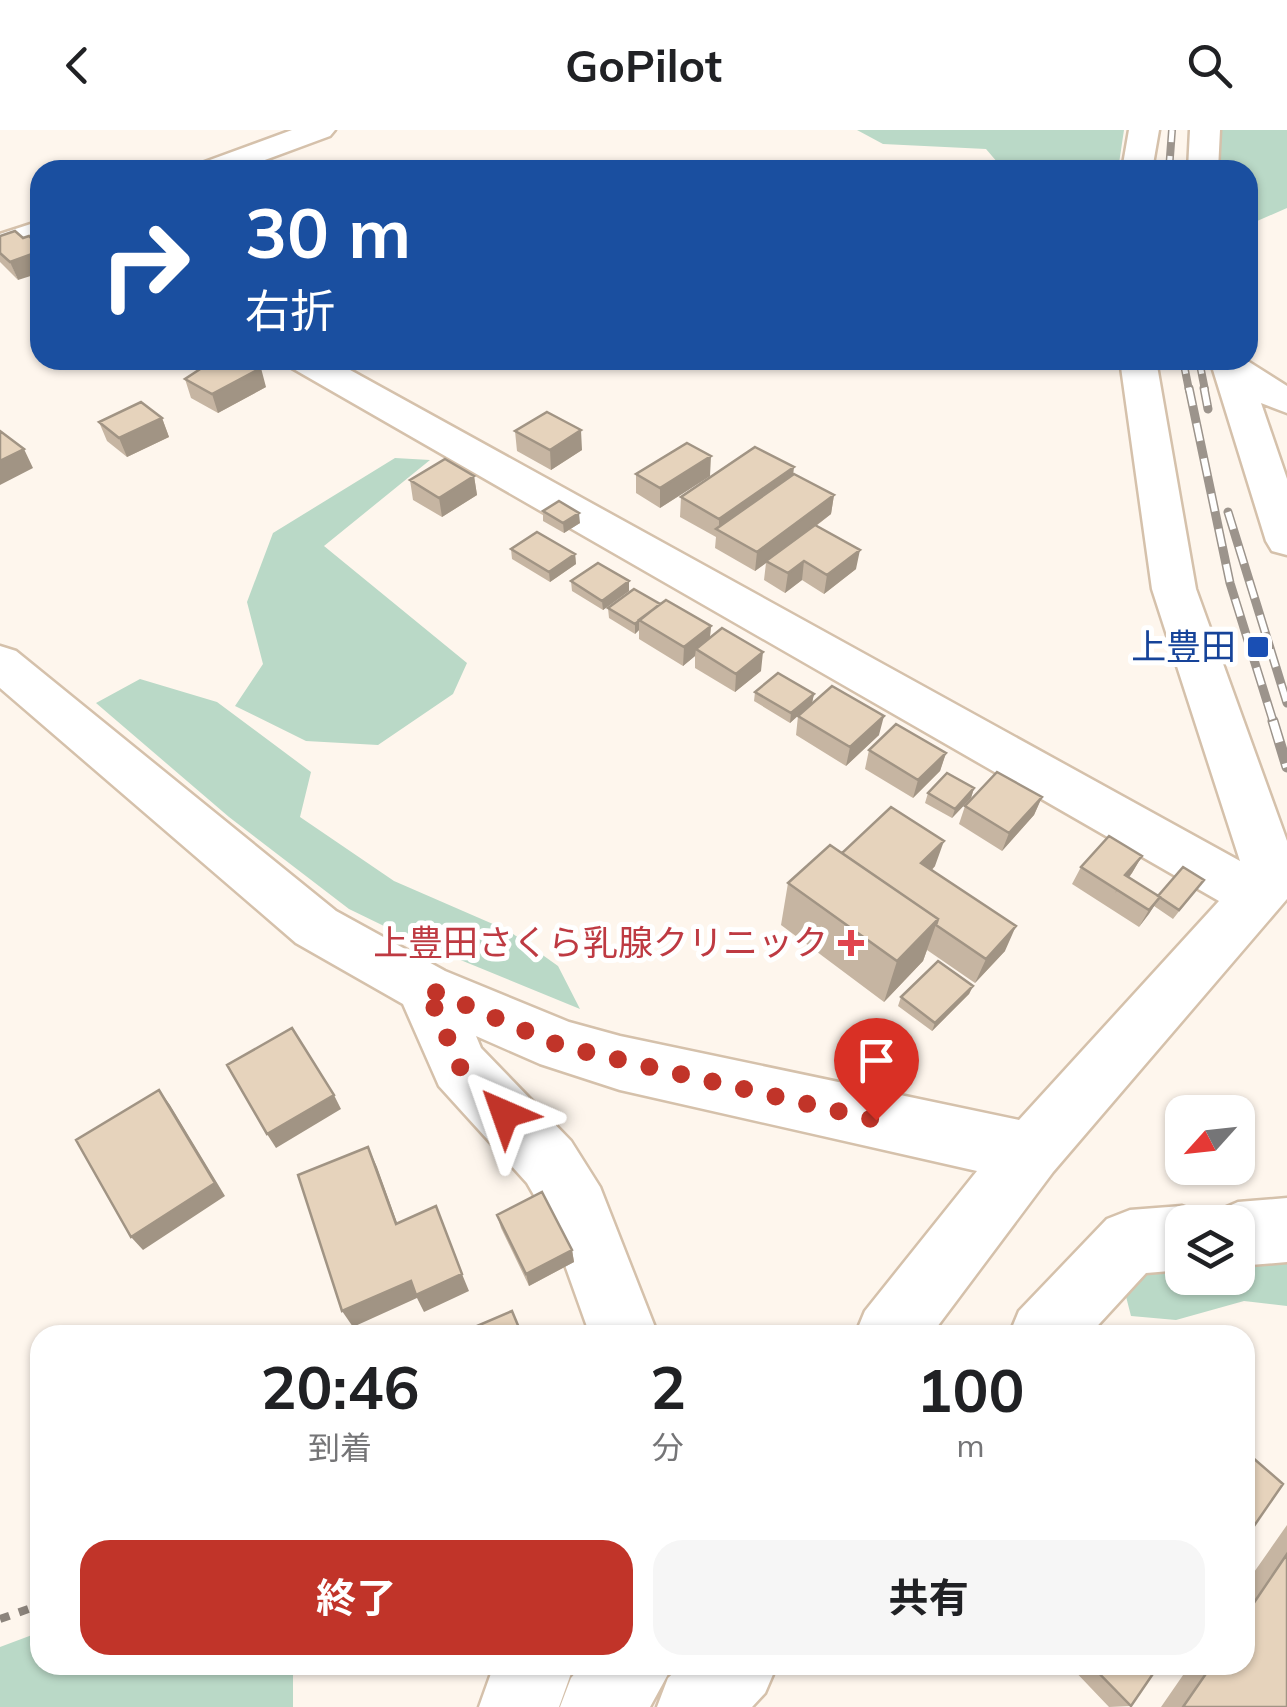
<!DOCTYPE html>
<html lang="ja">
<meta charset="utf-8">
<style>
:root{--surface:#fff;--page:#f6f6f6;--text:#202124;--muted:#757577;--accent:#c13429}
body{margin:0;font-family:Mulish,"Noto Sans JP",sans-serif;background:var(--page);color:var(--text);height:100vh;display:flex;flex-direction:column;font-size:38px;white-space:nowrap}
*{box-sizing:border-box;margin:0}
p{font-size:32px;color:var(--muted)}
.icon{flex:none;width:55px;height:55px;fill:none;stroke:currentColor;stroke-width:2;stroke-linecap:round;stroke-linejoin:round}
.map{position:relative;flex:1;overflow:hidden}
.panel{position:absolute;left:30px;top:1195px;width:1225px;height:350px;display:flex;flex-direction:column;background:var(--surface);border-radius:30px;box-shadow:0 2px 8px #0004}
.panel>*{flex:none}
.guide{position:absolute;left:30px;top:30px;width:1228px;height:210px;border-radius:30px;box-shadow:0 2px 8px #0004;background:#1a4fa0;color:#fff;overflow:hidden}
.needle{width:65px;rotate:243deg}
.tools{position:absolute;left:1165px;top:965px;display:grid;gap:20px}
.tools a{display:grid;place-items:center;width:90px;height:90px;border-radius:20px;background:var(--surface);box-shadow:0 2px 8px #0004;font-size:50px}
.pin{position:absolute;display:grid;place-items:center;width:85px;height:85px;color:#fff;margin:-102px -42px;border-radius:50% 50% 50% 0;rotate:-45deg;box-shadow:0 0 10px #0007}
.pin .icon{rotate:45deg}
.me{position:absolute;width:110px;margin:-55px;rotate:317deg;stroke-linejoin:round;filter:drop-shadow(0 0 8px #0008)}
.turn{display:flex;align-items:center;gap:35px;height:210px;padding:0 50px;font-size:45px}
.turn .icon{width:130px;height:130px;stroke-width:2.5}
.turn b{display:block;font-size:70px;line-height:85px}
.eta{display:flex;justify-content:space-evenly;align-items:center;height:170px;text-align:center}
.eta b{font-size:60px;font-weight:700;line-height:70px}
.action{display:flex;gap:20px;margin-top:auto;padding:20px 50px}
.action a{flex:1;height:115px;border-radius:30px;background:var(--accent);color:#fff;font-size:40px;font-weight:700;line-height:115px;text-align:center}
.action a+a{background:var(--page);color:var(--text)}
header{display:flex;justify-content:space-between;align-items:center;height:130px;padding:0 50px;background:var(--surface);font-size:45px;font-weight:700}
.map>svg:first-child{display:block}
</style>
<header><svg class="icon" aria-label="back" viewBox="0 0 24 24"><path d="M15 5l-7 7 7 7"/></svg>GoPilot<svg class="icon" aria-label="search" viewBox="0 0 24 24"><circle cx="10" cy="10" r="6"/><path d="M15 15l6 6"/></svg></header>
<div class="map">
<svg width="1287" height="1577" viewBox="0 0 1287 1577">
<rect width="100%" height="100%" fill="#fef6ed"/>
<path fill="#bad9c7" d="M857,0H1124L1118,40H1004L986,19L883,14Z
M1217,0H1287V78L1248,95V40H1214Z
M395,328L430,330L324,416L467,533L453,564L378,615L306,611L235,576L263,534L247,472L273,403Z
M140,549L217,572L311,642L300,687L394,751L509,801L558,836L580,879L419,813L349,779L229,687L96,573Z
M1287,1118V1176L1244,1171L1176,1190L1131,1186L1121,1147L1160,1130L1182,1127V1148H1238V1120Z
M40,1502V1535H293V1577H0V1517Z"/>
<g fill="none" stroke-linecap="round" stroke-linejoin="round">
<defs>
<path id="minor" d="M292,0H335L330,6L238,40H195L199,34Z
M1129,0H1159L1152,40H1122Z
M1190,0H1220L1218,40H1188Z
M40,91V112L0,125V104Z
M287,230H332L1240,731L1152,459L1120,230H1156L1196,459L1287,711V769L1053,1042L931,1205H855L865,1181L977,1041L620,960L540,934L476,906L481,918L571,1011L600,1057L658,1205H590L550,1093L527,1053L439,956L403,874L296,813L0,558V516L16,521L336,781L445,841L569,892L620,906L1019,990L1219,771L292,238Z
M1210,230H1246L1287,256V283L1261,273L1287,349V425L1272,421L1266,411Z
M1287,1068V1132L1238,1136V1092H1210L1215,1082L1238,1072Z
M1182,1076L1205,1085L1208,1092H1182V1140L1146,1143L1089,1205H1009L1019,1181L1107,1089L1130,1080Z
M494,1535H574L559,1577H479Z
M582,1535H673L650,1577H560L571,1548Z
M682,1535H777L765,1563L752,1577H657L668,1548Z"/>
</defs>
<use href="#minor" stroke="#d5c1ab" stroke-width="5"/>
<path stroke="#8c847c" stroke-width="8" stroke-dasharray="10 10" stroke-linecap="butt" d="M0,1489L40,1475"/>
<use href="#minor" fill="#fff" fill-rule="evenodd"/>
<defs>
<path id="rail-far2" d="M1169,40L1172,0
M1183,230L1189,260
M1199,230L1205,260"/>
<path id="rail-far1" d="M1189,258L1230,453L1274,594
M1204,258L1208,279
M1228,382L1287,573"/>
<path id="rail" d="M1273,591L1287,637"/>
</defs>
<use href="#rail-far2" stroke="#9c948c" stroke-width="8"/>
<use href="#rail-far1" stroke="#9c948c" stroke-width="9"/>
<use href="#rail" stroke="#9c948c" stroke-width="11"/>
<use href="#rail-far2" stroke="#fff" stroke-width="5" stroke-dasharray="14" stroke-linecap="butt"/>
<use href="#rail-far1" stroke="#fff" stroke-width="6" stroke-dasharray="18" stroke-linecap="butt"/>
<use href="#rail" stroke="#fff" stroke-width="8" stroke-dasharray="22" stroke-linecap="butt"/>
</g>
<path fill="#c6b5a2" d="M0,106L18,150L0,132Z
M185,249L266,257L218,283L191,268Z
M162,288L169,307L127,327L107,311L99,292Z
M515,301L582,320L551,340L517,321Z
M636,344L710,346L660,378L636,363Z
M793,344L834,365L831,384L816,396L856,439L824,464L802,450L785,463L764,450L766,433L755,441L715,418L716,407L680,387L681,367Z
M474,346L477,365L442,387L413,370L410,350Z
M543,381L580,393L564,403L543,391Z
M511,419L575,424L576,434L550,452L512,429Z
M571,451L629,461L603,480L572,461Z
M660,474L711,496L710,508L761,541L735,562L695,538V526L683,536L639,509V500L635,504L609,488L608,478Z
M755,562L814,564L812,573L790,593L754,571Z
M798,586L879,605L846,636L796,605Z
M869,620L946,623L940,641L913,668L865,639Z
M974,658L971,668L952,688L925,673L928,663Z
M1042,667L1034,685L1002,721L959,694L965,676Z
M842,723L935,736L932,740L1005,821L975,853L927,820L923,831L884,872L781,795L788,753Z
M1142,726L1129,748L1158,766L1204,750L1173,789L1154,776L1139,797L1072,754L1081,737Z
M973,856L969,864L932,901L898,876L901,867Z
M497,1085L572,1120L574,1132L529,1156L501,1098Z
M1287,1395V1577H1161L1190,1535H1245V1455Z
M1069,1535H1159L1131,1576L1109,1577Z"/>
<path fill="#a19484" d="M40,121V143L18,150L10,132Z
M261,238L266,257L218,283L212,264Z
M162,288L169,307L127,327L119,308Z
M581,300L582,320L551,340L550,320Z
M24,319L33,338L0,355V331Z
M711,326L710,346L660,378V358Z
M794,337L792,356L719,400V389Z
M474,346L477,365L442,387L439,368Z
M834,365L831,384L768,432L766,431V433L755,441L757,422Z
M579,383L580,393L564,403L563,393Z
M860,420L856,439L824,464L827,445Z
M575,424L576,434L550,452L549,442Z
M804,431L802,450L785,463L788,443Z
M629,451V461L603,480L602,471Z
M639,490V500L635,504V494Z
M711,496L709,515L696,519L695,526L683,536L684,517Z
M763,522L761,541L735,562L736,544Z
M814,564L812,573L790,593L791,583Z
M884,586L879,605L846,636L850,617Z
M946,623L940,641L913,668L918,650Z
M974,658L971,668L952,688L955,679Z
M1042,667L1034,685L1002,721L1009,703Z
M944,711L935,736L913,759L921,733Z
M1142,726L1132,743L1115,763L1125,745Z
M1160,767L1149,784L1139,797L1149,780Z
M938,789L923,831L884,872L897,831Z
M1016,796L1005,821L975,853L986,829Z
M973,856L969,864L932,901L935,893Z
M159,960L170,975L225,1066L143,1120L131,1107Z
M334,965L341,979L276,1018L267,1004Z
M368,1017L377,1037L404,1112L396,1094Z
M572,1120L574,1132L529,1156L526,1144Z
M462,1144L469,1161L424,1182L417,1168L353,1197L342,1181L411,1151Z"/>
<path fill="#e6d3bc" stroke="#a19484" stroke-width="2.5" d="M15,101L23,108L29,106L40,116V121L10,132L0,123V106Z
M214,230L242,237L252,232L261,238L212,264L185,249Z
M141,272L162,288L119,308L99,292Z
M547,282L581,300L550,320L515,301Z
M0,301L24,319L0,331Z
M687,313L711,326L660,358L636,344Z
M755,317L794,337L719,389L681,367Z
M445,329L474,346L439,368L410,350Z
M794,344L834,365L757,422L716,399Z
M559,371L579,383L563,393L543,381Z
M815,395L860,420L827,445L804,431L788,443L766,431Z
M537,402L575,424L549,442L511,419Z
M598,433L629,451L602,471L571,451Z
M634,459L660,474L635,494L608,478Z
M666,470L711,496L684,517L639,490Z
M722,498L763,522L736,544L696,519Z
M778,543L814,564L791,583L755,562Z
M832,556L884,586L850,617L798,586Z
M896,594L946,623L918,650L869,620Z
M997,642L1042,667L1009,703L965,676Z
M947,643L974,658L955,679L928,663Z
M891,677L944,711L921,733L1016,796L986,829L936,795L938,789L842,723Z
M1109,706L1142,726L1125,745L1160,767L1149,780L1081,737Z
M830,715L938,789L897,831L788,753Z
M1183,737L1204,750L1179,780L1158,766Z
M938,831L973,856L935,893L901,867Z
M292,898L334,965L267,1004L227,935Z
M159,960L215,1053L131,1107L76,1010Z
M368,1017L396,1094L436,1076L462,1144L416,1165L411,1151L342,1181L298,1045Z
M542,1062L572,1120L526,1144L497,1085Z
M512,1181L522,1205H456Z
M1245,1321L1283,1354L1245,1409Z
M1287,1424V1577H1183L1212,1535H1245V1486Z
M1091,1535H1159L1131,1576Z"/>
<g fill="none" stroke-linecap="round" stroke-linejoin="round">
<path stroke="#c13429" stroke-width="18" stroke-dasharray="0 32.4" d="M505,984L460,937L426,858L561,916L876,990"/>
</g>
<rect fill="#1a4fb4" stroke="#fff" stroke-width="4" x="1246" y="505" width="24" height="24" rx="5"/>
<path fill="#e0444e" stroke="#fff" stroke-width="4" d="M846 798h10v10h10v10h-10v10h-10v-10h-10v-10h10z"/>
<g text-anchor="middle" stroke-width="10" stroke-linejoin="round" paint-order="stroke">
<g font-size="35" fill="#164399" stroke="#fff" text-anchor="end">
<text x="1236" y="529">上豊田</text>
</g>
<g font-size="35" fill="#be3a42" stroke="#fff" text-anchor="end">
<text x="828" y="825">上豊田さくら乳腺クリニック</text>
</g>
</g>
</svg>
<div class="tools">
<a><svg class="needle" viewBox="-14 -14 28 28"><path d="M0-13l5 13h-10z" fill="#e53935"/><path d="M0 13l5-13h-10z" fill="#757577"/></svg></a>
<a><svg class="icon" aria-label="layers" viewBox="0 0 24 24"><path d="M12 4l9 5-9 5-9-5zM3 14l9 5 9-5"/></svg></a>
</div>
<div class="pin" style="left:876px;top:990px;background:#d93025"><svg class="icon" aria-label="arrive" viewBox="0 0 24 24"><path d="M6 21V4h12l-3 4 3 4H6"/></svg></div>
<svg class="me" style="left:505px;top:984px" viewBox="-20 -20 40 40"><path d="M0-17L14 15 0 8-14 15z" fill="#c13429" stroke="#fff" stroke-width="4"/></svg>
<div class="guide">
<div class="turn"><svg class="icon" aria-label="right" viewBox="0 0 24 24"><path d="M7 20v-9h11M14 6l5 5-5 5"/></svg><div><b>30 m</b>右折</div></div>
</div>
<section class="panel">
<div class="eta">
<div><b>20:46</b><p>到着</p></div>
<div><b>2</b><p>分</p></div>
<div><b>100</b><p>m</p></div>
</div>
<div class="action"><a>終了</a><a>共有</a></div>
</section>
</div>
